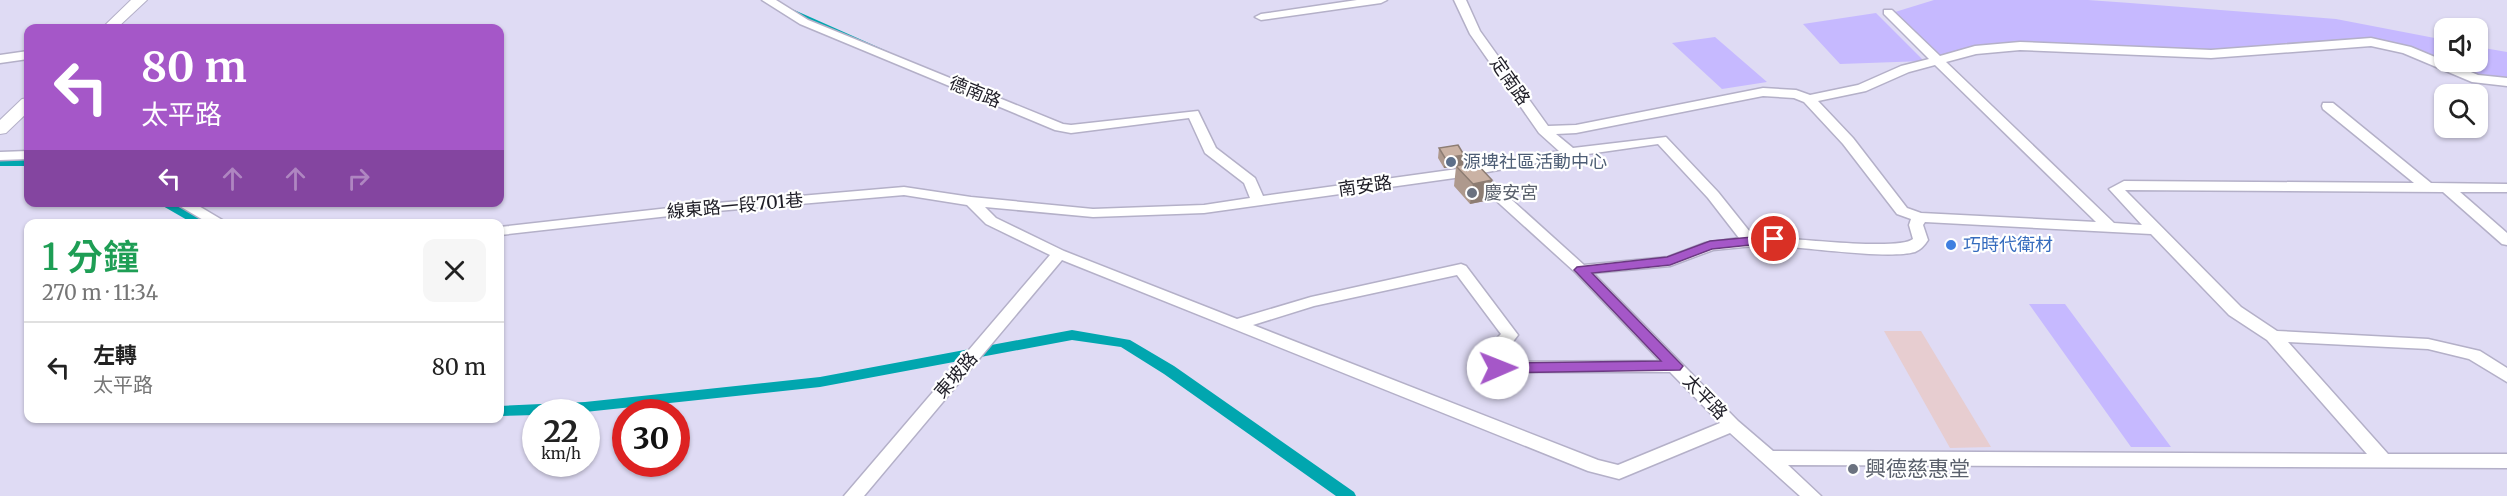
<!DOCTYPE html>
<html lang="zh-TW">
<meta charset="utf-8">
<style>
:root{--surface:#fff;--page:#f6f6f6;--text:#222;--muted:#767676;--line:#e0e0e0}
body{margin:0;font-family:Merriweather,"Noto Sans TC",serif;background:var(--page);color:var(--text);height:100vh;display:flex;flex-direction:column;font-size:22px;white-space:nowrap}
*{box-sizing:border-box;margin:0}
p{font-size:20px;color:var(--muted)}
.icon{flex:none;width:33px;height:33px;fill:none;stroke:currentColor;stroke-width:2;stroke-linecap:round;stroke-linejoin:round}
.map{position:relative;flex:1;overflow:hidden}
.details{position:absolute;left:24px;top:219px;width:480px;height:204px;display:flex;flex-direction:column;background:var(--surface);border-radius:12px;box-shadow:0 2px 4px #0004}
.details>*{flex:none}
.top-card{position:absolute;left:24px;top:24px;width:480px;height:183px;border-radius:12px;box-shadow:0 2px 4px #0004;background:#a557c8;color:#fff;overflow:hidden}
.buttons{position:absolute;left:2434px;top:18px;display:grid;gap:12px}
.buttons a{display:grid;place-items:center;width:54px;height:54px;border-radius:12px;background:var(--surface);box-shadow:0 2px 4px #0004;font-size:30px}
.speed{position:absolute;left:522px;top:399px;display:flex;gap:12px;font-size:30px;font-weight:700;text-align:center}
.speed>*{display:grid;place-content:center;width:78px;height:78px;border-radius:50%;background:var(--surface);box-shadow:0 2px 4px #0004;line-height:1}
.speed small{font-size:15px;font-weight:400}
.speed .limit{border:9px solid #d22;background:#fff;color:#111}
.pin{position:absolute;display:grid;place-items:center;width:51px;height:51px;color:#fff;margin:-26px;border:3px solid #fff;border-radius:50%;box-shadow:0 2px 6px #0007}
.me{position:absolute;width:66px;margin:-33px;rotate:89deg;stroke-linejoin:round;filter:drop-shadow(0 0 4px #0008)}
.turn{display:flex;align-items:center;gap:21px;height:126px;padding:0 18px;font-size:27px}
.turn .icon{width:78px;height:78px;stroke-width:2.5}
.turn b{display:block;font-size:42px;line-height:51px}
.lanes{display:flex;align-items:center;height:57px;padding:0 18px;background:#0003;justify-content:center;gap:30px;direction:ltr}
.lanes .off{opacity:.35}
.round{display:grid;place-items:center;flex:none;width:63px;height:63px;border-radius:12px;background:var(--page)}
.overview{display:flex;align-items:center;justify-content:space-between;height:102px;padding:0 18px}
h1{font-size:36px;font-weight:600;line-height:45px;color:#1e9e55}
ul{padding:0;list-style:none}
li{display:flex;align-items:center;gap:18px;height:90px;padding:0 18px;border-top:2px solid var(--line)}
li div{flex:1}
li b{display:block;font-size:22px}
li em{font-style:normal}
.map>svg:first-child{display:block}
</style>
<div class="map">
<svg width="2507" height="496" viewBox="0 0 2507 496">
<rect width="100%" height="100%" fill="#dfdbf4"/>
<path fill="#e7cdd0" d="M1884,331H1921L1991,447L1950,448Z"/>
<path fill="#c6b9ff" d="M1934,0H2088L2130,3L2336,19L2445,40V62H2478V47L2507,52V84L2478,82L2381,42L2234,56L1989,49L1939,59L1895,12Z
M1876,13L1924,61L1840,64L1803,24Z
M1715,37L1767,82L1722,89L1672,43Z
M2029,304H2065L2171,447H2131Z"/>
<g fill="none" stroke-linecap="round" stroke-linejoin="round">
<path stroke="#01a6af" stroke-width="3" d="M793,11L890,54"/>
<path fill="#01a6af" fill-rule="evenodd" d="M0,158H28V166H0Z
M156,202H173L211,224H194Z
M1072,330L1130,340L1174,366L1354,492L1356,496H1336L1164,374L1121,347L1072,340L820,387L585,412H536V415L500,416V406L585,402L820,377Z"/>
<defs>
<path id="minor" d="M762,0H776L808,20L1063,124L1071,125L1198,111L1216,148L1255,178L1263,196L1472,167L1559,151L1539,133L1470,34L1454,0H1466L1480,31L1548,126L1576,125L1763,88L1796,90L1810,95L1858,85L1901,66L1929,59L1884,14V10H1892L1940,56L1975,46L2020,42L2211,50L2371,38L2411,47L2478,75L2507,78V86L2472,82L2403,53L2371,46L2211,58L2020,50L1976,54L1946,62L2114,223L2142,225L2109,189L2124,181L2414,183L2323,109L2322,106L2323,103H2333L2431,183L2507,184V192H2460L2507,233V245L2502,244L2443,192L2125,190L2241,307L2277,331L2428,339L2480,351L2507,368V382L2469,359L2428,349L2288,342L2388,454H2507V468L1788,465L1821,496H1800L1730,433L1619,479L1588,471L1062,260L864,496H844L1050,255L986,224L967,205L904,195L705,212L500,235V227L705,204L904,187L971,197L1093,209L1204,205L1250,198L1244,183L1205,153L1189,118L1071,133L1055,130L800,24ZM1935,65L2096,222L1921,213L1907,208L1853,138L1818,101L1866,91L1909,72ZM1763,96L1794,98L1804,102L1843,144L1897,214L1911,219L1909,225L1913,239C1900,250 1812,240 1790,239L1775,235L1754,237L1718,192L1666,137L1573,148L1556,134L1576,133ZM1658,144L1708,198L1739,238L1705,243L1668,257L1584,265L1482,173L1581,155ZM1469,176L1576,273L1660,361L1502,362L1499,360L1518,335L1466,266L1461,264L1311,297L1237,319L1064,251L996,218L985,207L1093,217L1204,213ZM1925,222L2151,234L2229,315L2267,340L2367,454L1773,451L1738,421L1593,273L1670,266L1713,250L1774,244L1789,247C1818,249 1890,259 1915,252C1920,250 1925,245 1928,240L1923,225ZM1457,275L1501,334L1490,345L1482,361L1492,372H1670L1720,423L1618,465L1598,460L1253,325L1314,306Z
M1357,0H1387L1381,3L1261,20L1255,17L1261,14Z
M28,51V59L0,63V55Z
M28,151V159L0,160V152Z
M173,202H192L229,224H210Z"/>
<path id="major" d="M131,0H147L117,28H102Z
M28,98V112L6,133L0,134V120L22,99Z"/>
</defs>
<use href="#minor" stroke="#b4b0c8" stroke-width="3"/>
<use href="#major" stroke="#b4b0c8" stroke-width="2"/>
<use href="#minor" fill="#fff" fill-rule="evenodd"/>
<use href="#major" fill="#fff" fill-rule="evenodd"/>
</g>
<path fill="#ae998d" d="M1439,148L1463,164L1492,180L1490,200L1470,204L1454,186L1456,167L1444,168L1438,158Z"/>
<path fill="#8d7d73" d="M1464,155L1463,166L1444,168L1445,158Z
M1492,180L1490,200L1470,204L1473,184Z"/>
<path fill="#cab2a4" stroke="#8d7d73" stroke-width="1.5" d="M1458,145L1464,155L1445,158L1439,148Z
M1475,162L1492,180L1473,184L1456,166Z"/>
<path fill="#a557c8" stroke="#6b3982" stroke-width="1.5" d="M1774,235L1781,239L1779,242L1712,249L1670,265L1592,273L1680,363L1683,366L1680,370L1498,373L1490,368L1498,363L1661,361L1577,273L1574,270L1577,267L1667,257L1710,241Z"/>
<circle fill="#5c6f8a" stroke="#fff" stroke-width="2" cx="1451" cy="162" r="6"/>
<g fill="#6b7280" stroke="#fff" stroke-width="2">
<circle cx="1472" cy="193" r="6"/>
<circle cx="1853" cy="469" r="6"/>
</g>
<circle fill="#3f7fe0" stroke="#fff" stroke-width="2" cx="1951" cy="245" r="6"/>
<g text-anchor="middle" stroke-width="4.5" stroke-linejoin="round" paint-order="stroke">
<g font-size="18" fill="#1e1d26" stroke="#fff">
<text transform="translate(1510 81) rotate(55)" y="6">定南路</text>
<text transform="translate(975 92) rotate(22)" y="6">德南路</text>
<text transform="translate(1365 186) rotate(-8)" y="6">南安路</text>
<text transform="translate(735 206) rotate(-5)" y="6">線東路一段701巷</text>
<text transform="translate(956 375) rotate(-49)" y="6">東坡路</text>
<text transform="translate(1705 397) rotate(46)" y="6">太平路</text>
</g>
<g font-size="18" fill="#4e5e75" stroke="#fff" text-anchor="start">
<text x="1463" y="168">源埤社區活動中心</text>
</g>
<g font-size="18" fill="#5b616d" stroke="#fff" text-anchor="start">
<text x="1484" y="199">慶安宮</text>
</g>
<g font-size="18" fill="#366cbe" stroke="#fff" text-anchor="start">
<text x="1963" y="251">巧時代衛材</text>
</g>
<g font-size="21" fill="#5b616d" stroke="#fff" text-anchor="start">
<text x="1865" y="476">興德慈惠堂</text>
</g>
</g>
</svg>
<div class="buttons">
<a><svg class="icon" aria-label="sound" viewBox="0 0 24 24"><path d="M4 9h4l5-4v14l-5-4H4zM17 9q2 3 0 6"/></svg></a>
<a><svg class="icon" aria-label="search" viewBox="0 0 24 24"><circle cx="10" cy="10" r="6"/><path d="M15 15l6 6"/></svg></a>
</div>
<div class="speed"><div>22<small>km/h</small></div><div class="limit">30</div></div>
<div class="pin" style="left:1774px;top:239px;background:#d93025"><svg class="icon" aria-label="arrive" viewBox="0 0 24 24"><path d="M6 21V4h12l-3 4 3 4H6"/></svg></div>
<svg class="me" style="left:1498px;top:368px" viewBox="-20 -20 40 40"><circle r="19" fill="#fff"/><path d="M0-13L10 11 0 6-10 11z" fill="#a557c8"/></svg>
<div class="top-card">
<div class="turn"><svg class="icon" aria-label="left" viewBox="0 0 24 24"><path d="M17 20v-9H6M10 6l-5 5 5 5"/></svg><div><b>80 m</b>太平路</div></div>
<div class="lanes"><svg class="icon" aria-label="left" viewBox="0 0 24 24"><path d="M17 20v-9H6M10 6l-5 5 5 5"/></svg><svg class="icon off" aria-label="ahead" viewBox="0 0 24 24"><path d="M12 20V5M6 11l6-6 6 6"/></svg><svg class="icon off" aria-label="ahead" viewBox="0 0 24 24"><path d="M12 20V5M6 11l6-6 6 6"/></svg><svg class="icon off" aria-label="right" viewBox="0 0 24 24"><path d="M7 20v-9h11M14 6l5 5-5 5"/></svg></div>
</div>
<section class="details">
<div class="overview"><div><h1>1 分鐘</h1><p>270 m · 11:34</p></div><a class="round"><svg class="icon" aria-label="close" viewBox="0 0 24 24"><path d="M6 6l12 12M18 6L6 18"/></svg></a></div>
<ul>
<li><svg class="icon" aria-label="left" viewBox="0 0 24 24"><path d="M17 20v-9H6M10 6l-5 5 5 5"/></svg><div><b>左轉</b><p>太平路</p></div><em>80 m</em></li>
</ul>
</section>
</div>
